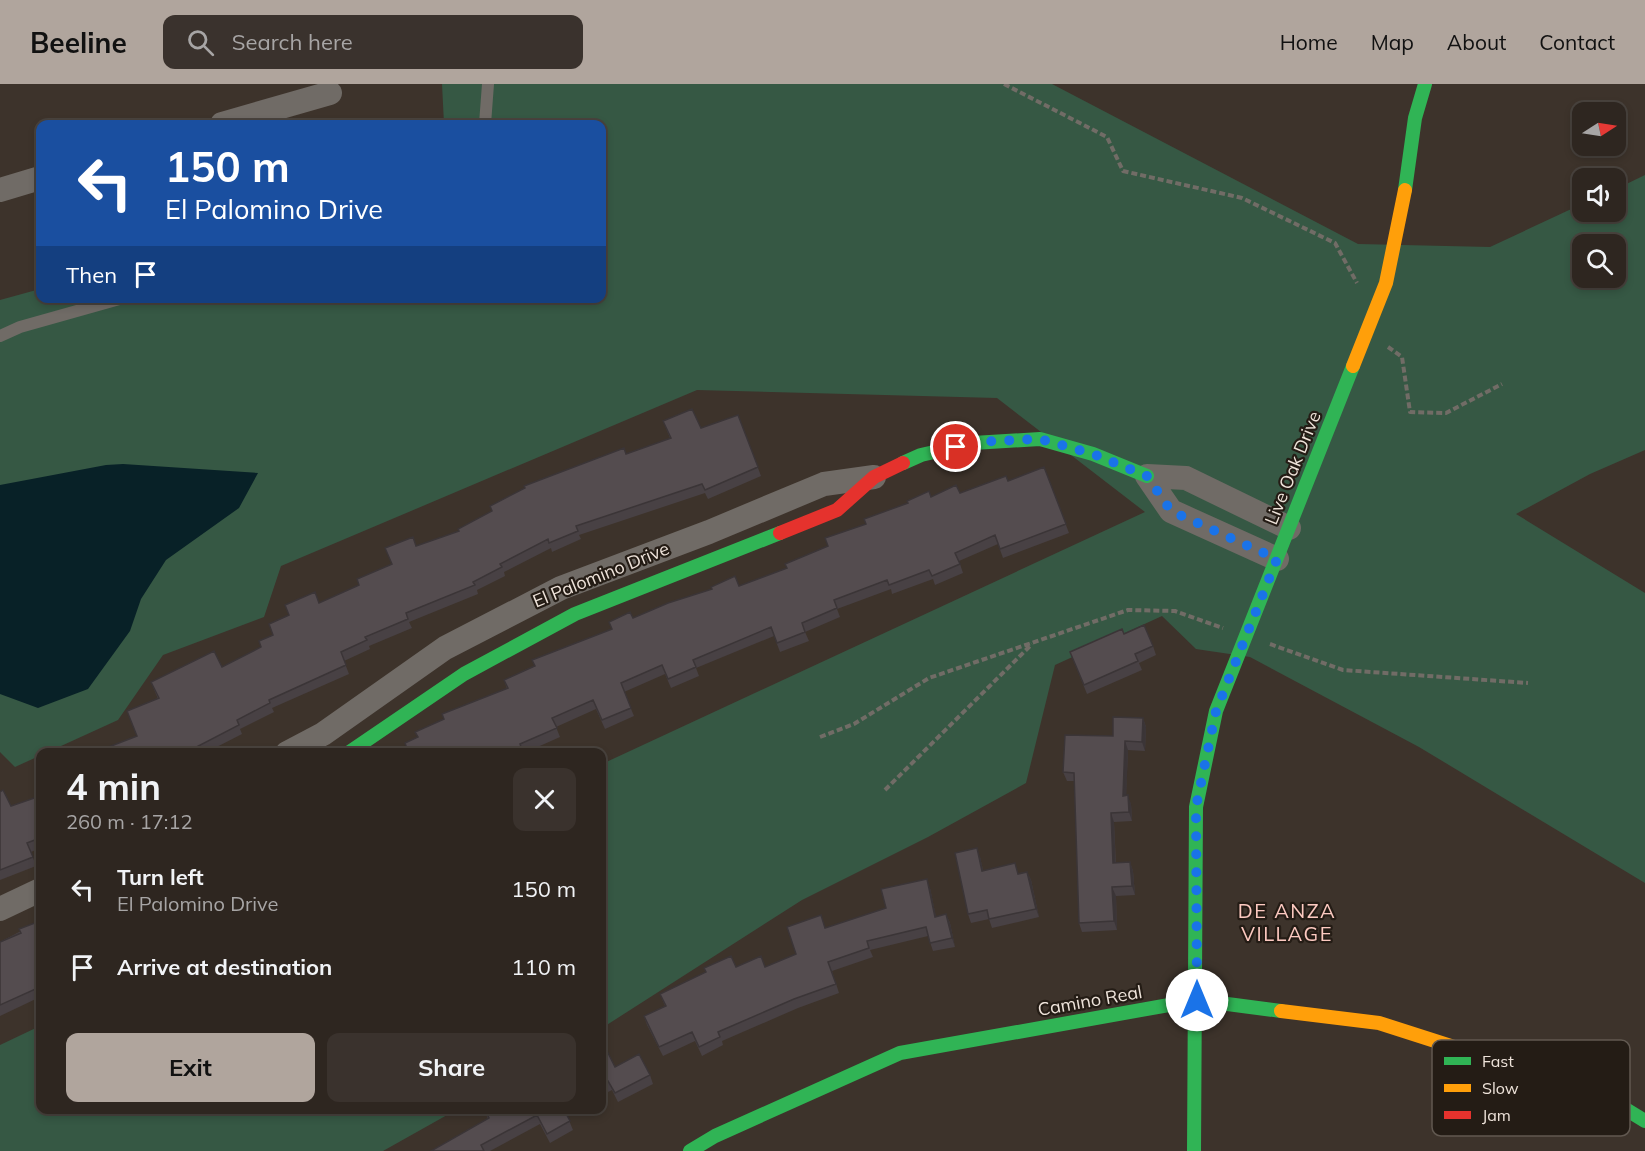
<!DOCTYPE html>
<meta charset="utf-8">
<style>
:root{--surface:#2e2620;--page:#3a322d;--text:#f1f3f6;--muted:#a7a5a5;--line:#49433e;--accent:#b0a59d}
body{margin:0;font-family:Mulish,sans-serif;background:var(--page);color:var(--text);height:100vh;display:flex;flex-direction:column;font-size:22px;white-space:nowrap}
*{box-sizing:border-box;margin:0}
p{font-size:20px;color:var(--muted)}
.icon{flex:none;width:33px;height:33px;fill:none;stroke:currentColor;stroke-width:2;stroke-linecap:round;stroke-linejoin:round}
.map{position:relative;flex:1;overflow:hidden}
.side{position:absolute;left:36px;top:664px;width:570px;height:366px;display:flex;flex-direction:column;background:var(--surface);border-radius:12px;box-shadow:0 3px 9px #0003,0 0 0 2px var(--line)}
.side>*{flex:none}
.hud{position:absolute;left:36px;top:36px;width:570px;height:183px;border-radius:12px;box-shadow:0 3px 9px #0003,0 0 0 2px var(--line);background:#1a4fa0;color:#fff;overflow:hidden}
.needle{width:39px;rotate:78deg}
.buttons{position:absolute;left:1572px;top:18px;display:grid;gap:12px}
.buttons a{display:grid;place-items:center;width:54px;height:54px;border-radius:12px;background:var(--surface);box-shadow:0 3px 9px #0003,0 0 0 2px var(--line);font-size:30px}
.pin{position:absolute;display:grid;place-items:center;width:51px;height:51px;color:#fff;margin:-26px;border:3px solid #fff;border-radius:50%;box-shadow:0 2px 6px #0007}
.me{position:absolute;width:66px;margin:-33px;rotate:0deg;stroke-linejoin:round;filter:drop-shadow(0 0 4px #0008)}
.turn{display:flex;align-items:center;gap:21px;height:126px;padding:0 30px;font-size:27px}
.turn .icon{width:78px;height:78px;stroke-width:2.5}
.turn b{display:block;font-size:42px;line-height:51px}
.then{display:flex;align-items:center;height:57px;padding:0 30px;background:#0003;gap:12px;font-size:22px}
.round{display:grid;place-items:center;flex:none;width:63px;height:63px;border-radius:12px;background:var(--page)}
.summary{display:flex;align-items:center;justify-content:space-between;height:102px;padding:0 30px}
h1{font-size:36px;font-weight:700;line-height:45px}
.action{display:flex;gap:12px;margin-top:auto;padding:12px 30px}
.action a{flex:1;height:69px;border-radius:12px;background:var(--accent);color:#111;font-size:24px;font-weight:700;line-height:69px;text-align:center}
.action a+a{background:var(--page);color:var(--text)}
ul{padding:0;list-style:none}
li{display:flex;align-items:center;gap:18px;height:78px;padding:0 30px}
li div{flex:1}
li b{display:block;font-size:22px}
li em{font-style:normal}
header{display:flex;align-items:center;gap:36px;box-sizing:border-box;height:84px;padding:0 30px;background:var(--accent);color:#111}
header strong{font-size:28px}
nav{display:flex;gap:33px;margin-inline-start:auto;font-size:21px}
.search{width:420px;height:54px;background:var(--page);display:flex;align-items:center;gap:15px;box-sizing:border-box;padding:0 21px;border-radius:12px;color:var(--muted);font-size:22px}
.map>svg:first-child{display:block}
</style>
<header>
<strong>Beeline</strong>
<div class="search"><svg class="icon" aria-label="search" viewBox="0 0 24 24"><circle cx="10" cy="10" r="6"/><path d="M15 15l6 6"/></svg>Search here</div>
<nav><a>Home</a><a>Map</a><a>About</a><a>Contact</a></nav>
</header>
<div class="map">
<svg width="1645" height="1067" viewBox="0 0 1645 1067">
<rect width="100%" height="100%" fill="#3d332b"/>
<path fill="#365844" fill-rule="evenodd" d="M442,0H1052L1358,160L1490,163L1582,120V128H1616V105L1645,91V366L1590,390L1516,430L1645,509V799L1419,663L1250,573L1196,565L1162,532L1055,581L1026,699L928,753L802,816L602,944V680L1145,428L997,314L697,306L281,482L264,533L163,571L118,636L15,683L0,668V216L40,205V214H602V40H444ZM1582,160H1616V194H1582Z
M40,942V1026H456L383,1067H0V961Z"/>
<path fill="#082127" d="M123,380L258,389L239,424L166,476L141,515L130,547L88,605L38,624L0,610V401L106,381Z"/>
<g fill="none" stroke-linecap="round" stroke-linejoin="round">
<path stroke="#716c66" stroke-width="4" stroke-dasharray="6 3" stroke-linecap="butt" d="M1004,0L1107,53L1123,87L1242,114L1335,159L1357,199
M1388,263L1402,273L1410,328L1446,329L1502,300
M1270,560L1343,586L1528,599
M820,653L854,640L929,594L1128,526L1175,527L1223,544
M885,706L1032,560"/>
<path stroke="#706b66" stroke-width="12" d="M485,40L488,0
M0,252L20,243L123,214"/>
<path stroke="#706b66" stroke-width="24" d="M222,40L330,9
M0,106L40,94
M1277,475L1171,427L1147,392L1186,394L1289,444
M287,669L323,650L445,564L561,504L709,448L824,400L874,393
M0,825L40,806"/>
<path stroke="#30b455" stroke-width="14" d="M1405,106L1415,34L1425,0
M903,379L921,371L973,359L1040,355L1093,370L1147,392
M348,669L464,590L575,530L780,449
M1510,981L1614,1018L1645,1037
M690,1067L715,1052L900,969L1197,916L1281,927
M1194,1067L1196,723L1216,627L1353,282"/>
<path stroke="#ff9f0a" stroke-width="14" d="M1353,282L1386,199L1405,106
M1281,927L1379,939L1510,981"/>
<path stroke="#e5322d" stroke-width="14" d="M780,449L837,426L874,393L903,379"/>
</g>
<path fill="#484144" d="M738,331L761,392L708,415L705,409L579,451L581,455L552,468L551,464L504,488L505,492L477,506L478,510L409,538L412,544L369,562L370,565L344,577L349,590L272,624L274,628L240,645L242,650L205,669H93L136,652L158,615L151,598L222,583L261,563L289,531L285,521L319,519L359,501L391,480L416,462L459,447L492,428L490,422L670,354L663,337L701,344Z
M1044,383L1069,449L1003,474L998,460L959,477L963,489L935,501L933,495L892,510L891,505L837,525L840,533L805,548L809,557L780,568L774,552L696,584L699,592L671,604L665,590L624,608L634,632L605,645L596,625L556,643L560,653L524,669H400L407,666L417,653L444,635L507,605L504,596L612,545L609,538L633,534L739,502L787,484L828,462L866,440L931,413L960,409L1008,397Z
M1124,550L1153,562L1156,571L1139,579L1142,586L1087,610L1070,568Z
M1143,634L1146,643L1145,667L1128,666L1126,711L1131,720L1132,737L1114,738L1116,779L1130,778L1133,787L1135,811L1116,812L1117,846L1082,848L1079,839L1075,697H1067L1063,688L1113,652Z
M0,708L11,722L40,712V764L31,768L36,782L0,796Z
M980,773L983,786L1019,789L1027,788L1031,796L1039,833L992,844L989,835L971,839L968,830Z
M930,804L936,833L946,830L950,839L955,863L933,867L928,852L870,866L873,873L832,887L839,909L798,924L722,957L723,961L702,972L695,957L663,972L647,941L644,932L665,922L660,910L736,883H765L796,870L826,844L886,824Z
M40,837V913L0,932V858Z
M602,957L615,983L650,991L653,1000L618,1018L612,1006L602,1011Z
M484,1026H572L566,1029L573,1046L550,1059L540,1040L490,1067H431L488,1035Z"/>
<path fill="#3b3537" d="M1143,634L1146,643L1145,667L1142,658Z
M1125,657L1128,666L1126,720L1123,712Z
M1128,711L1131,720L1132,737L1129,728Z
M1111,729L1114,738L1116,788L1113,779Z
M977,764L980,773L985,796L982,787Z
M1130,778L1133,787L1135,811L1132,802Z
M1027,788L1031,796L1039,833L1036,825Z
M927,795L930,804L938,842L935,833Z
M1112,803L1116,812L1117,846L1114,837Z
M946,830L950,839L955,863L952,854Z"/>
<path fill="#544c4f" stroke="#3b3537" stroke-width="1.5" d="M692,325L701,344L738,331L758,383L705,406L702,400L576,442L578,447L549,459L548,455L500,480L502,483L473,498L475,501L406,529L408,535L365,553L367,556L341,568L346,581L269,616L270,619L237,636L239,641L185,669H93L137,652L127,627L159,614L151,598L214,567L222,583L261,563L259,557L273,551L269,540L289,531L285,521L315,508L319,519L359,501L357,495L392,480L385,464L413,453L416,462L459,447L458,445L492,427L490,422L525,404L524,402L624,364L626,370L671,354L663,337Z
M1044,383L1066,440L1000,465L995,451L955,469L960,480L932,492L929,486L889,501L887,496L834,516L837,524L802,539L805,548L777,559L771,543L693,576L696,583L668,595L662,581L621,599L631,624L602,636L593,616L552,634L557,644L520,660L521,663L503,669H400L407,665L405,659L418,653L415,648L444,635L442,630L508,604L504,596L535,582L532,576L612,545L609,538L630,528L633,534L668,519L712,505L711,503L735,492L739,502L787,484L785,480L828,462L825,454L866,440L864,435L908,419L907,417L929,407L931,413L956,401L960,409L1006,392L1008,397Z
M1144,541L1153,562L1135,570L1138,577L1084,601L1070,568L1122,545L1124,550Z
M1113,633L1143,634L1142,658L1125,657L1123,712L1128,711L1129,728L1111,729L1113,779L1130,778L1132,802L1112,803L1114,837L1079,839L1074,689L1063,688L1065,651L1113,652Z
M3,706L11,722L40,712V754L27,759L33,773L0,786V708Z
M977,764L982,787L1015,779L1018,790L1027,788L1036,825L989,835L987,826L968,830L955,769Z
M927,795L935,833L946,830L952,854L930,859L926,843L867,857L869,864L828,878L836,900L794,915L718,948L720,953L699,963L692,948L659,963L644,932L666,922L660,910L706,888L704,884L731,872L736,883L761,872L765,883L796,870L787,843L821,831L825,844L886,824L881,805Z
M40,837V903L0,921V858L21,849L19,845Z
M602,957L615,983L639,970L650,991L615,1009L608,997L602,1000Z
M485,1026H564L570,1037L547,1050L537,1031L481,1061L484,1067H431L489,1034Z"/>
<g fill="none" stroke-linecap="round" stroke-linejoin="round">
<path stroke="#1a73e8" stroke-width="10" stroke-dasharray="0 18" d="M956,363L973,358L1040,355L1093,370L1147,392L1171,427L1277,475L1216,627L1196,723L1197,916"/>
</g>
<g text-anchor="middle" stroke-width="4.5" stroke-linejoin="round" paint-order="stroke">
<g font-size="18" fill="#eee3da" stroke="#241c15">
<text transform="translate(1293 384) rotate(-68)" y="6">Live Oak Drive</text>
<text transform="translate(601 491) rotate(-22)" y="6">El Palomino Drive</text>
<text transform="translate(1090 917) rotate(-10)" y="6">Camino Real</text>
</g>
<g font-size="20" letter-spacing="1.5" fill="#fdcac1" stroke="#241c15">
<text x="1287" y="834">DE ANZA<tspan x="1287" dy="23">VILLAGE</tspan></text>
</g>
</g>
<rect x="1432" y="956" width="198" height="96" rx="9" fill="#241c15" stroke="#615850" stroke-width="1.5"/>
<rect x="1444" y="973" width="27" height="8" fill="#30b455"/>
<rect x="1444" y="1000" width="27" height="8" fill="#ff9f0a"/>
<rect x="1444" y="1027" width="27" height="8" fill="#e5322d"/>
<g font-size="16" fill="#eee3da">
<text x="1482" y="983">Fast</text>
<text x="1482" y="1010">Slow</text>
<text x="1482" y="1037">Jam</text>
</g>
</svg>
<div class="buttons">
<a><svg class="needle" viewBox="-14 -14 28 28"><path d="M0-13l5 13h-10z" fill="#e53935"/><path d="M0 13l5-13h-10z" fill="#a7a5a5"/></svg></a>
<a><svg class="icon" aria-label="sound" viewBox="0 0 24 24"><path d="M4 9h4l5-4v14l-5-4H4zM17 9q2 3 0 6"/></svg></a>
<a><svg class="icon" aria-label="search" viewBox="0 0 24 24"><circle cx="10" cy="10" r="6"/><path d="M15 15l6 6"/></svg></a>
</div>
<div class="pin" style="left:956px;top:363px;background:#d93025"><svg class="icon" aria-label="arrive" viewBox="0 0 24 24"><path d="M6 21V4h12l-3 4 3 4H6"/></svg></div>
<svg class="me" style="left:1197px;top:916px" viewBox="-20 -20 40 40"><circle r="19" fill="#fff"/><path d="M0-13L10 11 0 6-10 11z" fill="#1a73e8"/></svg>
<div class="hud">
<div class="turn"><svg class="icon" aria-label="left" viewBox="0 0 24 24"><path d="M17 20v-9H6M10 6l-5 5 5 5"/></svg><div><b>150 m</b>El Palomino Drive</div></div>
<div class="then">Then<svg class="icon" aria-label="arrive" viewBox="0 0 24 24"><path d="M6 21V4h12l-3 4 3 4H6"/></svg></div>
</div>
<section class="side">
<div class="summary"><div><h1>4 min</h1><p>260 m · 17:12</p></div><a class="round"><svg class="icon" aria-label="close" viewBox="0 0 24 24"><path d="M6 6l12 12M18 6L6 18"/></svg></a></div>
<ul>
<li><svg class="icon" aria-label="left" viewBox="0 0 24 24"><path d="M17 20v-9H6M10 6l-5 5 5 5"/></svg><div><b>Turn left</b><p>El Palomino Drive</p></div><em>150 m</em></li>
<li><svg class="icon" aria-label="arrive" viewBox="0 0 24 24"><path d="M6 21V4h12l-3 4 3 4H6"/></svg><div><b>Arrive at destination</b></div><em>110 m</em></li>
</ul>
<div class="action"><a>Exit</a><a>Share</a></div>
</section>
</div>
